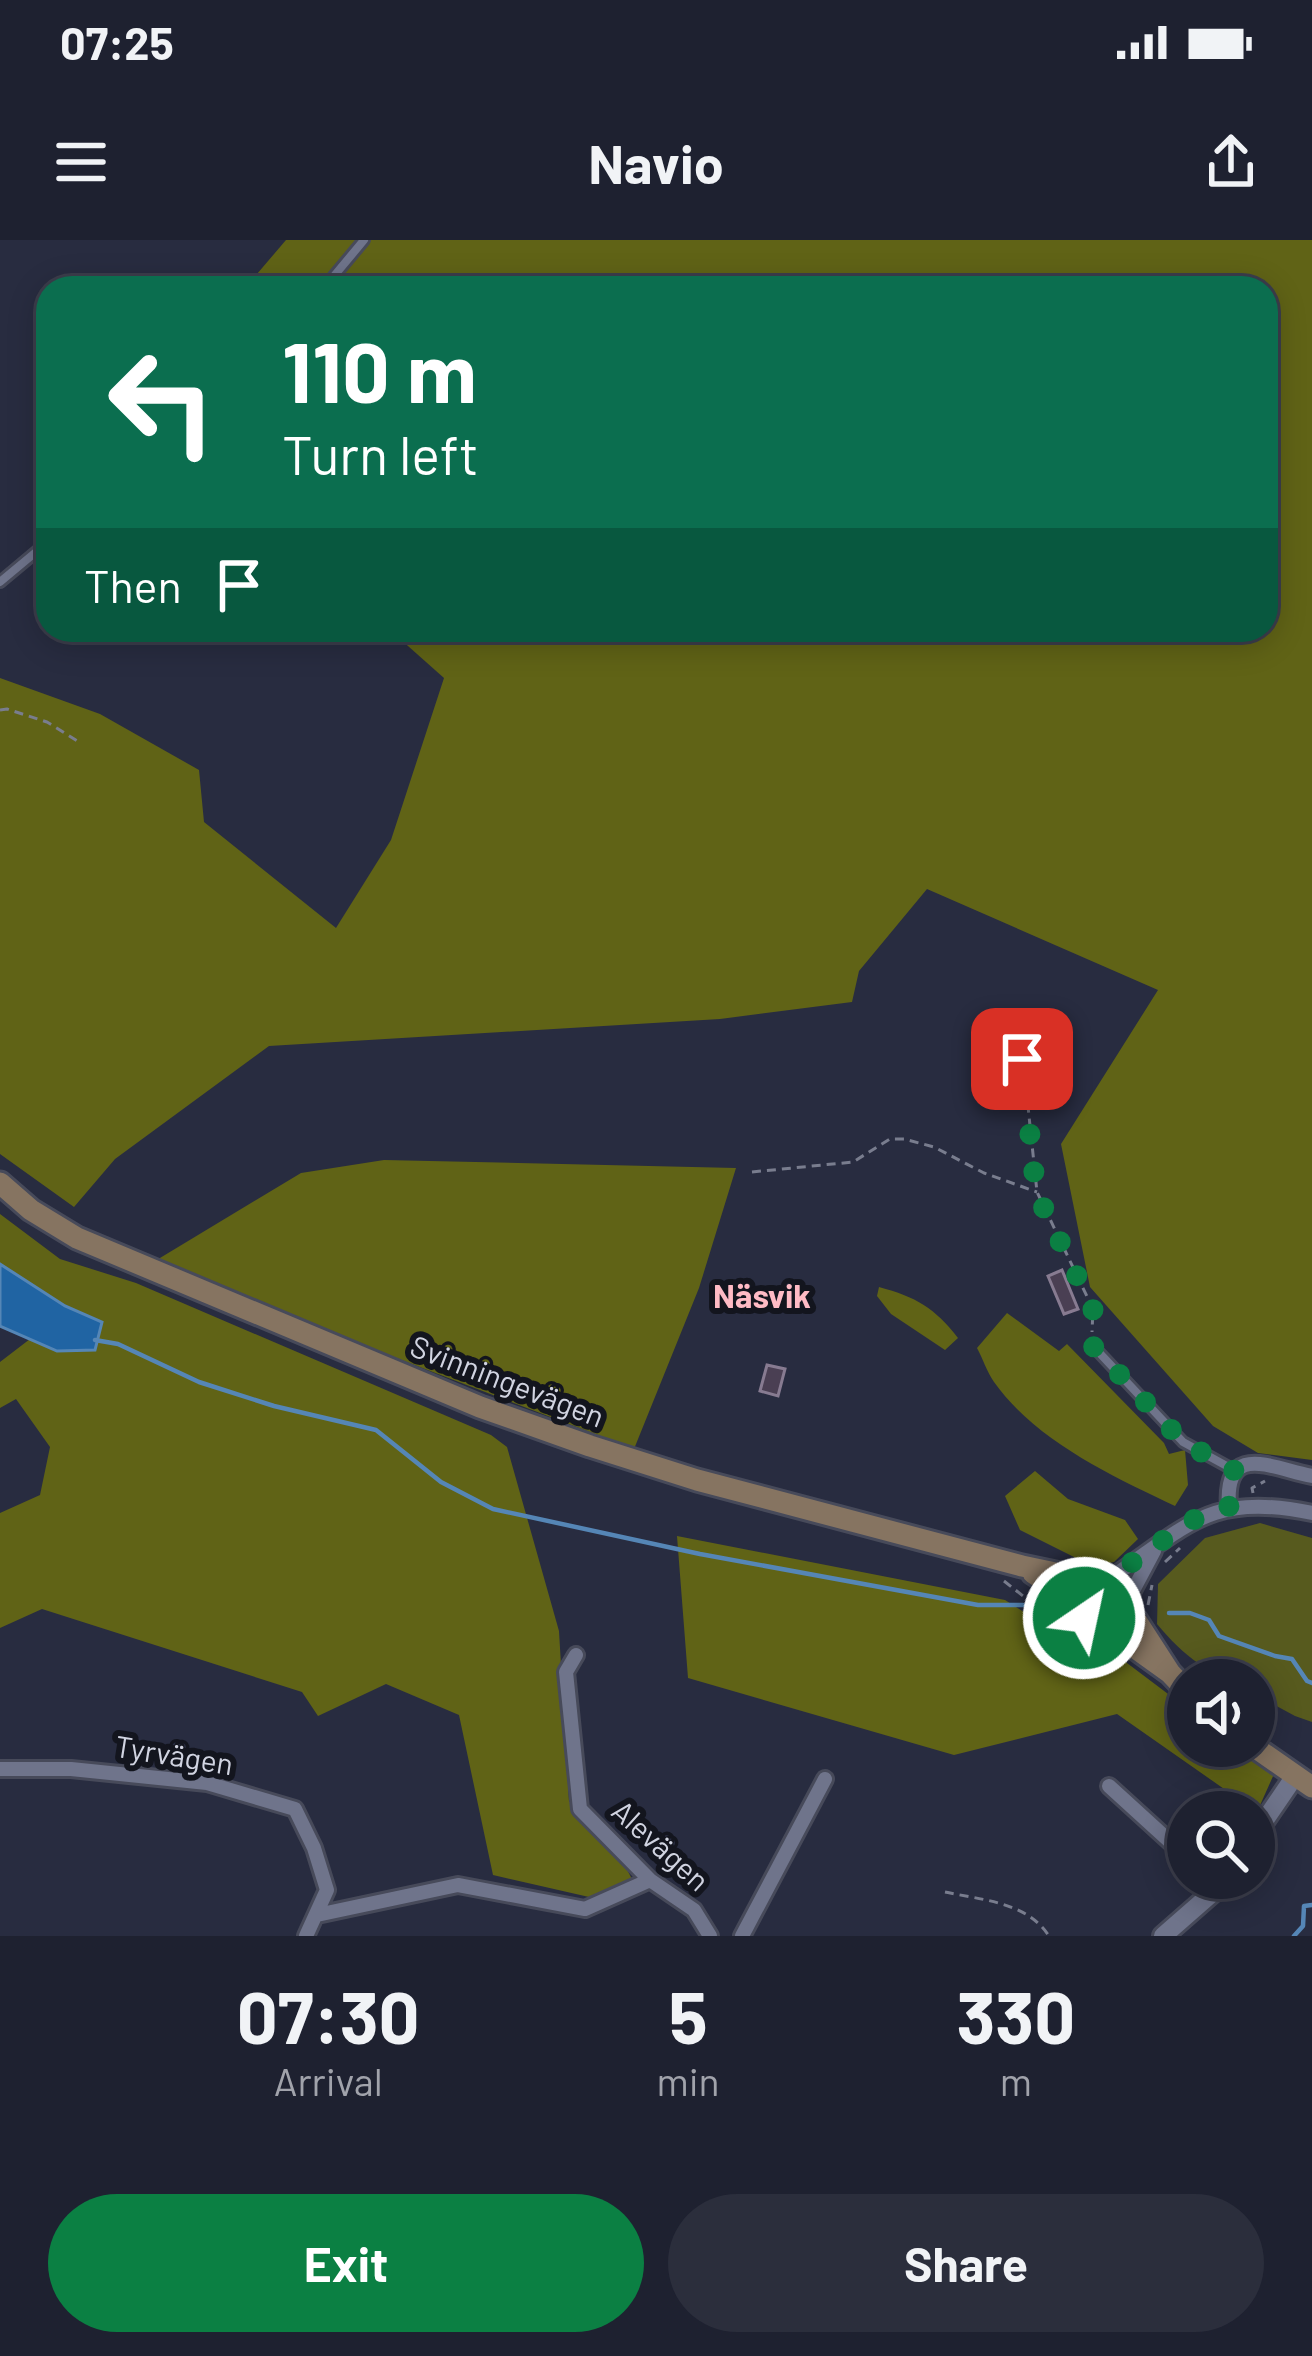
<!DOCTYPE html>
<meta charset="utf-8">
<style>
:root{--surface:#1e2130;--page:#2b2e3c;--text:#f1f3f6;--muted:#a1a3ab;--line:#3c3e4c;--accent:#0b8043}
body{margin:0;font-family:Barlow,sans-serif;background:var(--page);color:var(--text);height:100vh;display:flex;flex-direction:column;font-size:45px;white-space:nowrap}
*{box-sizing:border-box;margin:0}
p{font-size:39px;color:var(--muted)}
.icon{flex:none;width:66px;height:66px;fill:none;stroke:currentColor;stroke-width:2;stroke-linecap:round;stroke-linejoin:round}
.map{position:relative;height:1696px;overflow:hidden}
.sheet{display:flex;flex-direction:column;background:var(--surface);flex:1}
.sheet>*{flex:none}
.banner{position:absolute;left:36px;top:36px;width:1242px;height:366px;border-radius:36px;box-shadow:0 6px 30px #0003,0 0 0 3px var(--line);background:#0b6e4f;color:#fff;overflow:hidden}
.controls{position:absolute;left:1167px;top:1419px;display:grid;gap:24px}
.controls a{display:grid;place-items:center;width:108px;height:108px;border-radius:50%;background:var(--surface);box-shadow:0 6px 30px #0003,0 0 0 3px var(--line);font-size:60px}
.pin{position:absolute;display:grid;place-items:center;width:102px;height:102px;color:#fff;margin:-51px;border-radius:24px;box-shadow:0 6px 18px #0006}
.me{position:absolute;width:132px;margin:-66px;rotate:34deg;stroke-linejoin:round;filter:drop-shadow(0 0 9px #0008)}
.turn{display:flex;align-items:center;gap:42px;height:252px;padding:0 48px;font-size:54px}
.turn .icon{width:156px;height:156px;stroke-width:2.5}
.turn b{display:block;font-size:84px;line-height:102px}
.then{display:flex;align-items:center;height:114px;padding:0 48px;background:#0003;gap:24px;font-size:45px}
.eta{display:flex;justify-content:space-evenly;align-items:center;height:204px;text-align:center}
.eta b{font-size:72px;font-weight:700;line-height:84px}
.button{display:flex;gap:24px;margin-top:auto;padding:24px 48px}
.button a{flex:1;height:138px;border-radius:72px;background:var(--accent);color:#fff;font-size:48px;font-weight:700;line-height:138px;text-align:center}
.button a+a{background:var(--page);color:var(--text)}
.status{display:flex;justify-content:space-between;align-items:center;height:84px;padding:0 60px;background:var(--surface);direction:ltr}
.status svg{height:33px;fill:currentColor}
header{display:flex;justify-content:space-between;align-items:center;height:156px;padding:0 48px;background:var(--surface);font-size:54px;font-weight:700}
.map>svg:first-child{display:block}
</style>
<div class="status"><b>07:25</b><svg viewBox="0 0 49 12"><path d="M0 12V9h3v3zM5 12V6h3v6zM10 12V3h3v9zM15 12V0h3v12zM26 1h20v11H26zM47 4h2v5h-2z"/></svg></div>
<header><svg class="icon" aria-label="menu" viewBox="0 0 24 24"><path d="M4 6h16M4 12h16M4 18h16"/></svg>Navio<svg class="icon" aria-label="share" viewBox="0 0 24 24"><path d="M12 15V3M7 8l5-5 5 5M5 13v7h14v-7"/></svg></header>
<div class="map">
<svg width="1312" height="1696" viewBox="0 0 1312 1696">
<rect width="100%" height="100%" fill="#282c40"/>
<path fill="#575a1e" d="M1260,1283L1312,1298V1482L1295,1476L1254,1454V1440C1211,1440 1183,1415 1157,1384L1158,1344L1205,1298Z"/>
<path fill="#606316" d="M286,0H1312V1220L1258,1213L1213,1186L1090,1047L1061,904L1158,750L927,649L859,731L852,762L720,779L269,806L115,919L74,967L0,914V438L100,474L199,530L204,582L336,688L391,600L444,438L390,390H1266V48H245Z
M384,920L736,928L699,1048L634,1209L150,1024L301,933Z
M0,974L60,1019L136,1043L491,1195L507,1207L559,1391L569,1561L622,1620L633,1641L589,1657L493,1635L459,1475L386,1444L318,1476L302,1452L42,1369L0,1388V1273L40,1255L50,1207L16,1159L0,1168V1122L30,1099L57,1110L65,1066L0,1024Z
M879,1047C916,1057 935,1068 958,1098L945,1110L891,1074L877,1056Z
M1007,1073L1059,1111L1067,1104L1164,1203L1169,1214L1185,1210L1188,1245L1175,1266C1112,1236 1036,1201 994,1142C987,1132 983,1119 977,1108Z
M1035,1231L1068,1259L1125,1280L1138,1299L1114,1322L1092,1326L1020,1290L1005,1256Z
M677,1296L1005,1360L1095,1417L1123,1420L1188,1469V1506H1237L1274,1534L1257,1572L1117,1474L954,1515L688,1438Z"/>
<path fill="#2064a3" stroke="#5586b6" stroke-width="3" d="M0,1024L65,1066L102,1082L95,1110L57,1111L0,1086Z"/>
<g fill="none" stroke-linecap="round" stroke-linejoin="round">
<path stroke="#5586b6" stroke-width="4.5" d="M95,1100L118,1104L199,1142L274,1166L376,1190L441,1242L493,1269L700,1314L978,1365H1023
M1169,1373H1190L1209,1380L1219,1396L1275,1416L1292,1419L1307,1441L1312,1443
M1294,1696L1303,1686L1304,1666L1312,1665"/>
</g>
<path fill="#4a3f53" stroke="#877b91" stroke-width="3" d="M1062,1030L1078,1069L1064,1074L1048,1036Z
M767,1125L785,1129L778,1156L760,1151Z"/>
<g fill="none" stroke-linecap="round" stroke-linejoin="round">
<defs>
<path id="service" d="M324,48L364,0
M0,342L48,302
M1092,1105L1183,1202L1234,1230"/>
<path id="minor" d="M1229,1267C1224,1201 1271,1228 1312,1236
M1106,1341C1186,1288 1208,1251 1312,1273
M1128,1360L1154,1311
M576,1415L566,1432L580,1569L650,1640L694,1670L710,1696
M0,1529H71L207,1543L295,1569L314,1608L327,1650L306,1696
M1109,1546L1188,1618
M317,1675L458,1645L585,1669L650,1640
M742,1696L825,1539"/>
<path id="tertiary" d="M1254,1596L1295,1536
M1163,1696L1219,1647L1225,1638"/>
<path id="secondary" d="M0,943L31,970L77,998L480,1167L590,1206L697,1240L1022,1326L1098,1342L1113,1343L1125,1352L1128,1368L1170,1433
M1033,1333L1066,1355L1089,1383L1131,1405L1170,1433L1188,1452
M1253,1506L1312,1547"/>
</defs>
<use href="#service" stroke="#474a5a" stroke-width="14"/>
<use href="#minor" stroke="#474a5a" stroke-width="20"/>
<use href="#tertiary" stroke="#474a5a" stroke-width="24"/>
<use href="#secondary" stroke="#474a5a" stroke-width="27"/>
<path stroke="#797d8e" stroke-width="3" stroke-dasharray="9 6" stroke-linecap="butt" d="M0,470L7,469L47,482L79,502
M1023,819L1037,952L1093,1069L1092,1092
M752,932L853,922L890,899H904L934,907L984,933L1037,952
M1253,1253L1252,1248L1265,1241
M1165,1322L1180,1308
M1004,1341L1088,1407L1098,1408
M1148,1365L1152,1345
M945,1652C982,1660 1027,1662 1049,1696"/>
<use href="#service" stroke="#6f748b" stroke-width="8"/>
<use href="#minor" stroke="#6f748b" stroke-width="14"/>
<use href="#tertiary" stroke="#6f748b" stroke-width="18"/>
<use href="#secondary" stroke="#867461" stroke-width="21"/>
</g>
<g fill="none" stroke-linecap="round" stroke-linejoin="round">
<path stroke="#0b8043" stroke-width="21" stroke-dasharray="0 37.8" d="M1022,819L1036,952L1093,1069L1092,1105L1183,1202L1234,1230L1227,1243L1229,1267L1190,1281L1106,1341L1091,1346L1082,1358L1084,1378"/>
</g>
<g text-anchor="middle" stroke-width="12" stroke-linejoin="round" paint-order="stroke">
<g font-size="30" fill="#d1d4e1" stroke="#13151e">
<text transform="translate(507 1142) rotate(21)" y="10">Svinningevägen</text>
<text transform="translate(174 1516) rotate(9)" y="10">Tyrvägen</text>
<text transform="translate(660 1606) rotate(42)" y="10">Alevägen</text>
</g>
<g font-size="33" font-weight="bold" fill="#ffbbc5" stroke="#13151e">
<text x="762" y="1068">Näsvik</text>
</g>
</g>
</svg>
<div class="controls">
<a><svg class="icon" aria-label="sound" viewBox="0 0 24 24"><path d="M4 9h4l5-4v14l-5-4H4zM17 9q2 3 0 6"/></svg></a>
<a><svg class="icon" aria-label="search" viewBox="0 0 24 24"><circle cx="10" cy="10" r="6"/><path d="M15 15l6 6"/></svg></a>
</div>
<div class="pin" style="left:1022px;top:819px;background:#d93025"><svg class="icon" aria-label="arrive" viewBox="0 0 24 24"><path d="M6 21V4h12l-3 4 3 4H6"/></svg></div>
<svg class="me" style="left:1084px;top:1378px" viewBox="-20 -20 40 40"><circle r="17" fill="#0b8043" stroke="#fff" stroke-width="3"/><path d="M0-11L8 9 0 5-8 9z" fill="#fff"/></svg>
<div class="banner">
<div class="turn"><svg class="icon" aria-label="left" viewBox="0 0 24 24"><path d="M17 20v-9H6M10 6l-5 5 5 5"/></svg><div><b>110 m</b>Turn left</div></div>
<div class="then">Then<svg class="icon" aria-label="arrive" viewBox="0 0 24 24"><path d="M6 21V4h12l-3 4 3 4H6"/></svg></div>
</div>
</div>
<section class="sheet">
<div class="eta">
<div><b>07:30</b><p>Arrival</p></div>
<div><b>5</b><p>min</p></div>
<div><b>330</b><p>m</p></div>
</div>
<div class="button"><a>Exit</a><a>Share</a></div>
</section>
